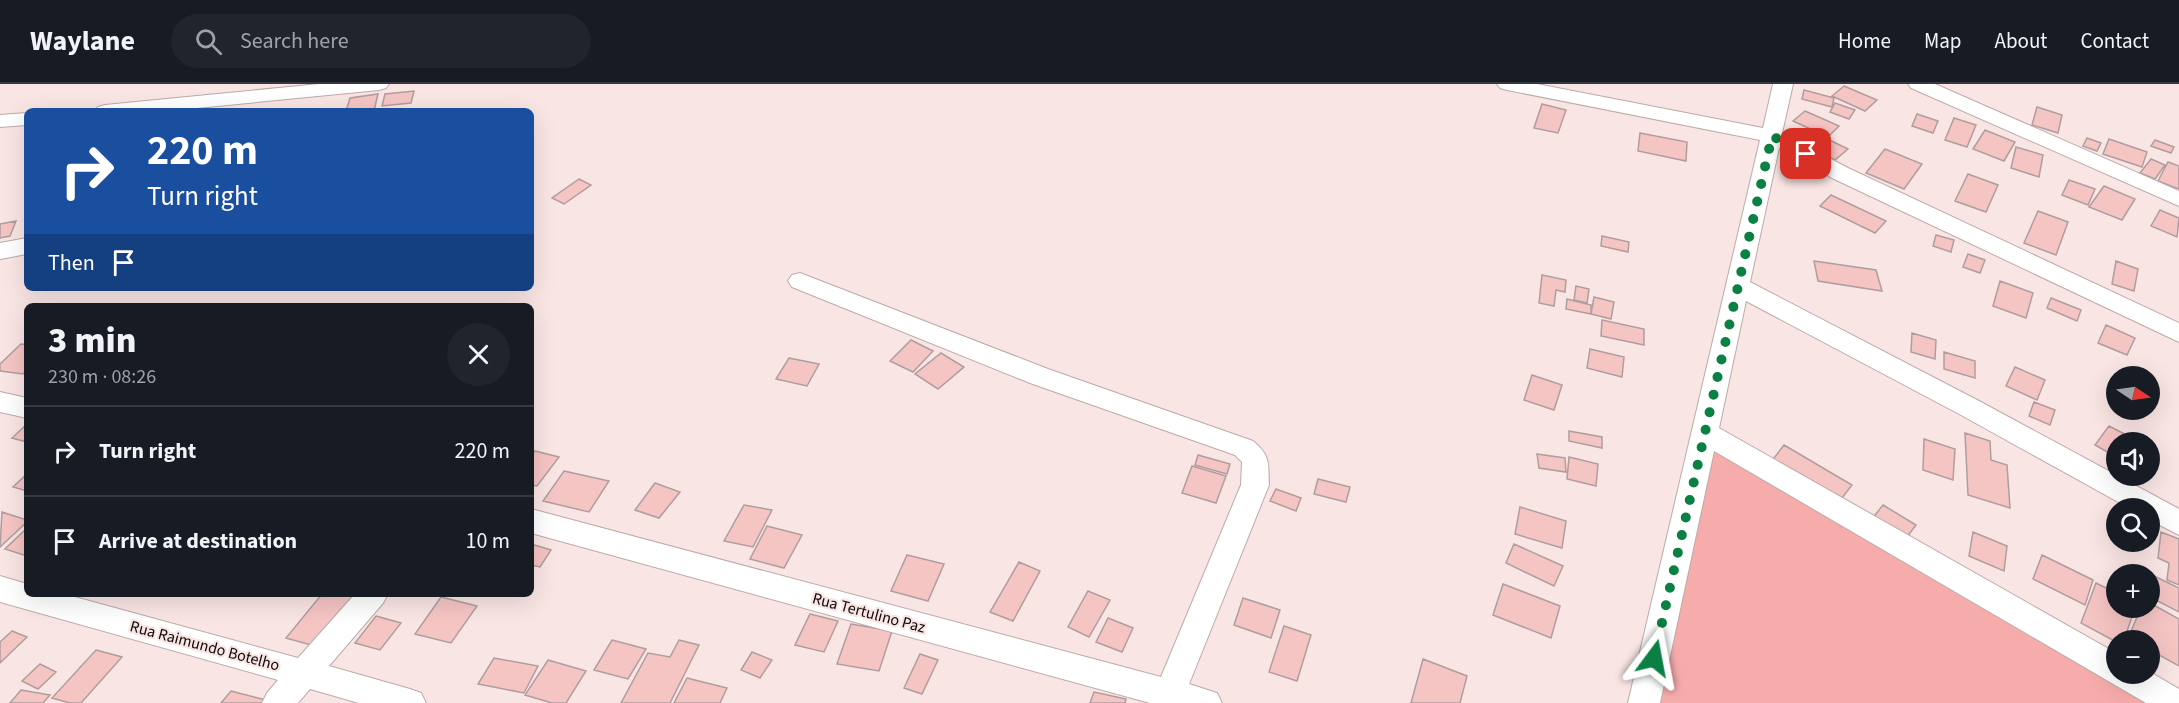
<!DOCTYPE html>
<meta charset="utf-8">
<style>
:root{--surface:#171b24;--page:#20242c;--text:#f1f3f6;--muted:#9ea1a6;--line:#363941}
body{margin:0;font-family:"Source Sans 3",sans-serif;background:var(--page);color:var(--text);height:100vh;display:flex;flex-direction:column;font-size:22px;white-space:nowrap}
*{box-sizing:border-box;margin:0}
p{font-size:20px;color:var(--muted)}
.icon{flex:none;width:33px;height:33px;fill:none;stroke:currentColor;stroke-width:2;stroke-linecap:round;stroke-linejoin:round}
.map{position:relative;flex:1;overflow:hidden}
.side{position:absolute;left:24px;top:219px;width:510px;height:294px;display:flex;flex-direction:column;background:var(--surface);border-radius:9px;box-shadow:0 6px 24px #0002}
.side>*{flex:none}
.hud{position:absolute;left:24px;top:24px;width:510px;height:183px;border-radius:9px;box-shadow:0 6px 24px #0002;background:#1a4fa0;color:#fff;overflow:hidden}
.needle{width:39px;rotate:103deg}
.buttons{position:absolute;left:2106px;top:282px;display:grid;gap:12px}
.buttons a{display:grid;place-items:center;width:54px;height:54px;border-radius:50%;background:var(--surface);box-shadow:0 6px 24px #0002;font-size:30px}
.pin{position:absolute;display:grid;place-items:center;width:51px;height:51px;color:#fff;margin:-26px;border-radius:12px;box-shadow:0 3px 9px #0006}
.me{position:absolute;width:66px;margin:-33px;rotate:13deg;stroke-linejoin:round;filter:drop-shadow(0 0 4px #0008)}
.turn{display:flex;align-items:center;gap:21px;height:126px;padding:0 24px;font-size:27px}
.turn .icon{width:78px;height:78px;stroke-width:2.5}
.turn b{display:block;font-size:42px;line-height:51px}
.then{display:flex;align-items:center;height:57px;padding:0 24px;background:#0003;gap:12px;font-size:22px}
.round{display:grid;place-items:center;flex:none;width:63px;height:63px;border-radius:32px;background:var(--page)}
.summary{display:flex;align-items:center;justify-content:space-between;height:102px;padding:0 24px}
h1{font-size:36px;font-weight:800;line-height:45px}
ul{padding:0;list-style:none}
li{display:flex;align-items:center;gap:18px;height:90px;padding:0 24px;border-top:2px solid var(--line)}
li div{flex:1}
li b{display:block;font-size:22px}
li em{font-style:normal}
header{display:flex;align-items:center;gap:36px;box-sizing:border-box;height:84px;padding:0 30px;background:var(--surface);border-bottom:2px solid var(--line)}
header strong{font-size:28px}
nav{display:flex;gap:33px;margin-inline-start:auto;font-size:21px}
.search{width:420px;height:54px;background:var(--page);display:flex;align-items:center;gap:15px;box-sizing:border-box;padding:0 21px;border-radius:33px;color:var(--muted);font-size:22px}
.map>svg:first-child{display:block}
</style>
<header>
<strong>Waylane</strong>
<div class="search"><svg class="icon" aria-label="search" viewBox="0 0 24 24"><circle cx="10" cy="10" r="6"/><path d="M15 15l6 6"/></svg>Search here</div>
<nav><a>Home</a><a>Map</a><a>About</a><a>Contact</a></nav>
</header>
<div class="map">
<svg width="2179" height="619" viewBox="0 0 2179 619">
<rect width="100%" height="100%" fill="#f9e5e4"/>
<path fill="#f6acab" d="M1705,349L2116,585V590H2124L2175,619H1644Z"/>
<path fill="#f5c5c4" stroke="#b09d9d" stroke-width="1.5" d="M1844,2L1877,16L1865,27L1832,12Z
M1804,6L1834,14L1832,23L1802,15Z
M414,7L411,19L382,22L385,10Z
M378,10L374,27H346L350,14Z
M1835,19L1855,26L1849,35L1830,28Z
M1542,20L1566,26L1558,49L1534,44Z
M2037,23L2062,31L2058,49L2032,41Z
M1805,27L1839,42L1828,53L1793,37Z
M1917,30L1938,37L1933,49L1912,42Z
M1954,34L1976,41L1967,63L1945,56Z
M1985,46L2015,58L2004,77L1973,65Z
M1640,49L1687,58L1686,77L1638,67Z
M1817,50L1848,65L1835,76L1803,60Z
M2087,54L2101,59L2097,67L2083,62Z
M2109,55L2147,68L2142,83L2103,70Z
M2155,56L2174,63L2171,69L2151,62Z
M2016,63L2043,71L2039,93L2011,84Z
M1885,65L1922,80L1904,105L1866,89Z
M2151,75L2165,81L2155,95L2140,89Z
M2168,78L2179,82V105L2158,97Z
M1968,90L1998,101L1986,128L1955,117Z
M579,95L591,101L564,120L552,114Z
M2069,96L2095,105L2088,121L2062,111Z
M2104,102L2135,115L2122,136L2089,123Z
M1831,111L1886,137L1875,149L1820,122Z
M2160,126L2179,134L2177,153L2151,142Z
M2038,127L2068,138L2056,171L2024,159Z
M16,137L10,152L0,154V140Z
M1936,151L1954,156L1951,168L1933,162Z
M1602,152L1629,158L1628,168L1601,162Z
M1968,170L1985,176L1980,189L1963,183Z
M1814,177L1876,186L1882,207L1818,197Z
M2116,177L2138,185L2134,207L2112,200Z
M1542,191L1566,196L1565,208L1556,206L1554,222L1539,219Z
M2000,197L2033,209L2026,234L1993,222Z
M1576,202L1589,205L1587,219L1574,216Z
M1594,213L1614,218L1611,235L1591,230Z
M2051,214L2081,226L2077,237L2047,224Z
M1567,215L1591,221V230L1566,225Z
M1602,236L1644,245V261L1601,252Z
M2106,241L2135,254L2127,271L2098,259Z
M1912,249L1936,256L1935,275L1911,268Z
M911,256L933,267L913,288L890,277Z
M21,260L27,261V286L23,290L0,287V280Z
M1590,265L1624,273L1622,293L1587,284Z
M1944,268L1975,277V294L1944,285Z
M941,269L964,283L938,305L915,290Z
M789,274L819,280L807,302L776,295Z
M2015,283L2045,296L2037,316L2006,302Z
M1532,291L1562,301L1554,326L1524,316Z
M2034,318L2055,326L2050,341L2029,332Z
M27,340V358L12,354Z
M2109,342L2140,358H2116V373L2095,361Z
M1569,347L1602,353V364L1569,357Z
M1965,349L1990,357L1991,376L2007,381L2010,424L1968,411Z
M1924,355L1955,365L1953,396L1923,386Z
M1784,361L1852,401L1835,423L1767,383Z
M535,367L559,373L537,402L531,401V373Z
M1537,370L1565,374L1566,388L1539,384Z
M1198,371L1230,380L1227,390L1195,381Z
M1569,373L1598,380L1596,402L1567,395Z
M1192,382L1226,392L1216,419L1182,409Z
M564,387L609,397L589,428L543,417Z
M27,390V407L13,403Z
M1318,395L1350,403L1346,418L1314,410Z
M655,399L680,408L659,434L635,426Z
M1276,405L1301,414L1296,427L1270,417Z
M744,421L772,426L753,463L724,457Z
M1883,421L1916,441L1901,461L1867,441Z
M1520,423L1566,437L1562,464L1515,450Z
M2,428L27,436V438L0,463Z
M767,442L802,451L784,484L750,475Z
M27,444V472L5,465Z
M1973,448L2007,462L2004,487L1969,472Z
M2161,448L2179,455V501L2167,496L2169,479L2158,474Z
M531,460L551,466L540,483L531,481Z
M1514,460L1563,482L1554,502L1506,479Z
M907,471L944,480L928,517L891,507Z
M2042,471L2093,496L2085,521L2033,495Z
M1019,478L1040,487L1013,537L990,528Z
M2150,490L2179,504V528L2150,513Z
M2096,499L2116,509V524H2135L2124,556L2116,558L2081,539Z
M1503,500L1560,522L1551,554L1493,531Z
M1088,507L1110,516L1089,553L1068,543Z
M322,510H360L318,563L286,554Z
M441,513L477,522L451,559L415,550Z
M1243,514L1280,526L1271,554L1234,541Z
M2150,519L2179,535V582L2150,566V556H2133L2128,554L2141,524H2150Z
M810,530L838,537L824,568L795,561Z
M376,532L401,539L380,566L355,559Z
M1108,534L1133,544L1122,568L1096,558Z
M851,540L892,547L879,587L837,580Z
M1284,542L1311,551L1297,597L1269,588Z
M12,547L27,553L0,579V558Z
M612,556L646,565L628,595L594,586Z
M679,556L699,561L670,619H621L648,569L670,573Z
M96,566L122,573L81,619H70L52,614Z
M752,568L772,576L760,594L741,586Z
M920,570L938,576L922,610L904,604Z
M494,574L538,582L524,609L478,600Z
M1423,575L1467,592L1460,619H1411Z
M548,576L586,587L566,619H552L525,611Z
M40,580L56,588L38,605L22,597Z
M687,594L727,604L720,619H674Z
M21,606L50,611L43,619H10Z
M231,607L266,616L264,619H221Z
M1094,608L1126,615L1125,619H1090Z"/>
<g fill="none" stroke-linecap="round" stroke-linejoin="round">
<defs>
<path id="minor" d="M319,0H389L386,4L379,6L166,27H95L98,23L105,21Z
M1497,0H1537L1763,44L1773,0H1793L1782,49L1848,84L2179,239V258L1832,94L1779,64L1750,198L1979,317L2179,425V451L2150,436V424H2129L1961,331L1746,217L1719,344L2116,569V590L2150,588L2179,605V619H2146L1714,367L1660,619H1628L1760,56L1507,6L1500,4Z
M1908,0H1935L2179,107V122L1911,4Z
M27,29V41L0,43V31Z
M27,154V170L0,175V159Z
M800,189L1048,285L1253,357C1271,372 1268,379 1269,401L1189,600L1217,609L1222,619H1150L531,449V425L1161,593L1241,401L1242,378L1235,371L1030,299L792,203L788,197L792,191Z
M0,308L27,314V334L0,328Z
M0,492L27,500V510H64L298,574L355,510H388L383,519L329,582L410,605L421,609L426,619H359L310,605L298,619H262L267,609L278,596L0,518Z"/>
</defs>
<use href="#minor" stroke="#bdaaa9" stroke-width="2"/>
<use href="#minor" fill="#fff" fill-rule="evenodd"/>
</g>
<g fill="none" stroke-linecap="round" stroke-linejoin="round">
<path stroke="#0b8043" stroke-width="10" stroke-dasharray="0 18" d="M1654,574L1772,52L1806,70"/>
</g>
<g text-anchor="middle" stroke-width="4.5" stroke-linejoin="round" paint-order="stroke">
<g font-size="16" fill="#100a09" stroke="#f9e5e4">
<text transform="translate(869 528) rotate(15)" y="6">Rua Tertulino Paz</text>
<text transform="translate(205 561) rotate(15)" y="6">Rua Raimundo Botelho</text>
</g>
</g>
</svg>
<div class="buttons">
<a><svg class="needle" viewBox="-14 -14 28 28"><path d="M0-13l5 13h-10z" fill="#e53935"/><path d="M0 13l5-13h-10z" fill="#9ea1a6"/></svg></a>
<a><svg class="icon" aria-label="sound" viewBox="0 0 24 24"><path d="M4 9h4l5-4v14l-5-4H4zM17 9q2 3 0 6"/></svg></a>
<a><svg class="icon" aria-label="search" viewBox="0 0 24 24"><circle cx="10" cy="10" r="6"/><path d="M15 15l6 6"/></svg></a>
<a>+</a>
<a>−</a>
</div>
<div class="pin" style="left:1806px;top:70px;background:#d93025"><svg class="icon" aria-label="arrive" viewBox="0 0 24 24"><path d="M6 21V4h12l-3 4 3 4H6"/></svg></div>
<svg class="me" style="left:1654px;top:574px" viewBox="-20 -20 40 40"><path d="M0-17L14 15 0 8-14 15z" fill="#0b8043" stroke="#fff" stroke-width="4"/></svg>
<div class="hud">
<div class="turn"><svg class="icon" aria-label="right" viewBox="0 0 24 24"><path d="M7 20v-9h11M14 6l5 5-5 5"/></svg><div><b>220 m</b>Turn right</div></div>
<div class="then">Then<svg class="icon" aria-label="arrive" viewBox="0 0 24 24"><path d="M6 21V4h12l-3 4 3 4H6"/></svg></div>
</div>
<section class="side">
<div class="summary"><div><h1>3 min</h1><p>230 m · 08:26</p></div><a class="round"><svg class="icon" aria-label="close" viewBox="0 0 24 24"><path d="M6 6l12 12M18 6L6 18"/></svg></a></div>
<ul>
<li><svg class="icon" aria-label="right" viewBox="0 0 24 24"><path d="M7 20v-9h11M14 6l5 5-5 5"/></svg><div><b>Turn right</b></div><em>220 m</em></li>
<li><svg class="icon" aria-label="arrive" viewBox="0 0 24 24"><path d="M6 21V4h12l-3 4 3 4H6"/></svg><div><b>Arrive at destination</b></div><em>10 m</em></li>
</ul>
</section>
</div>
